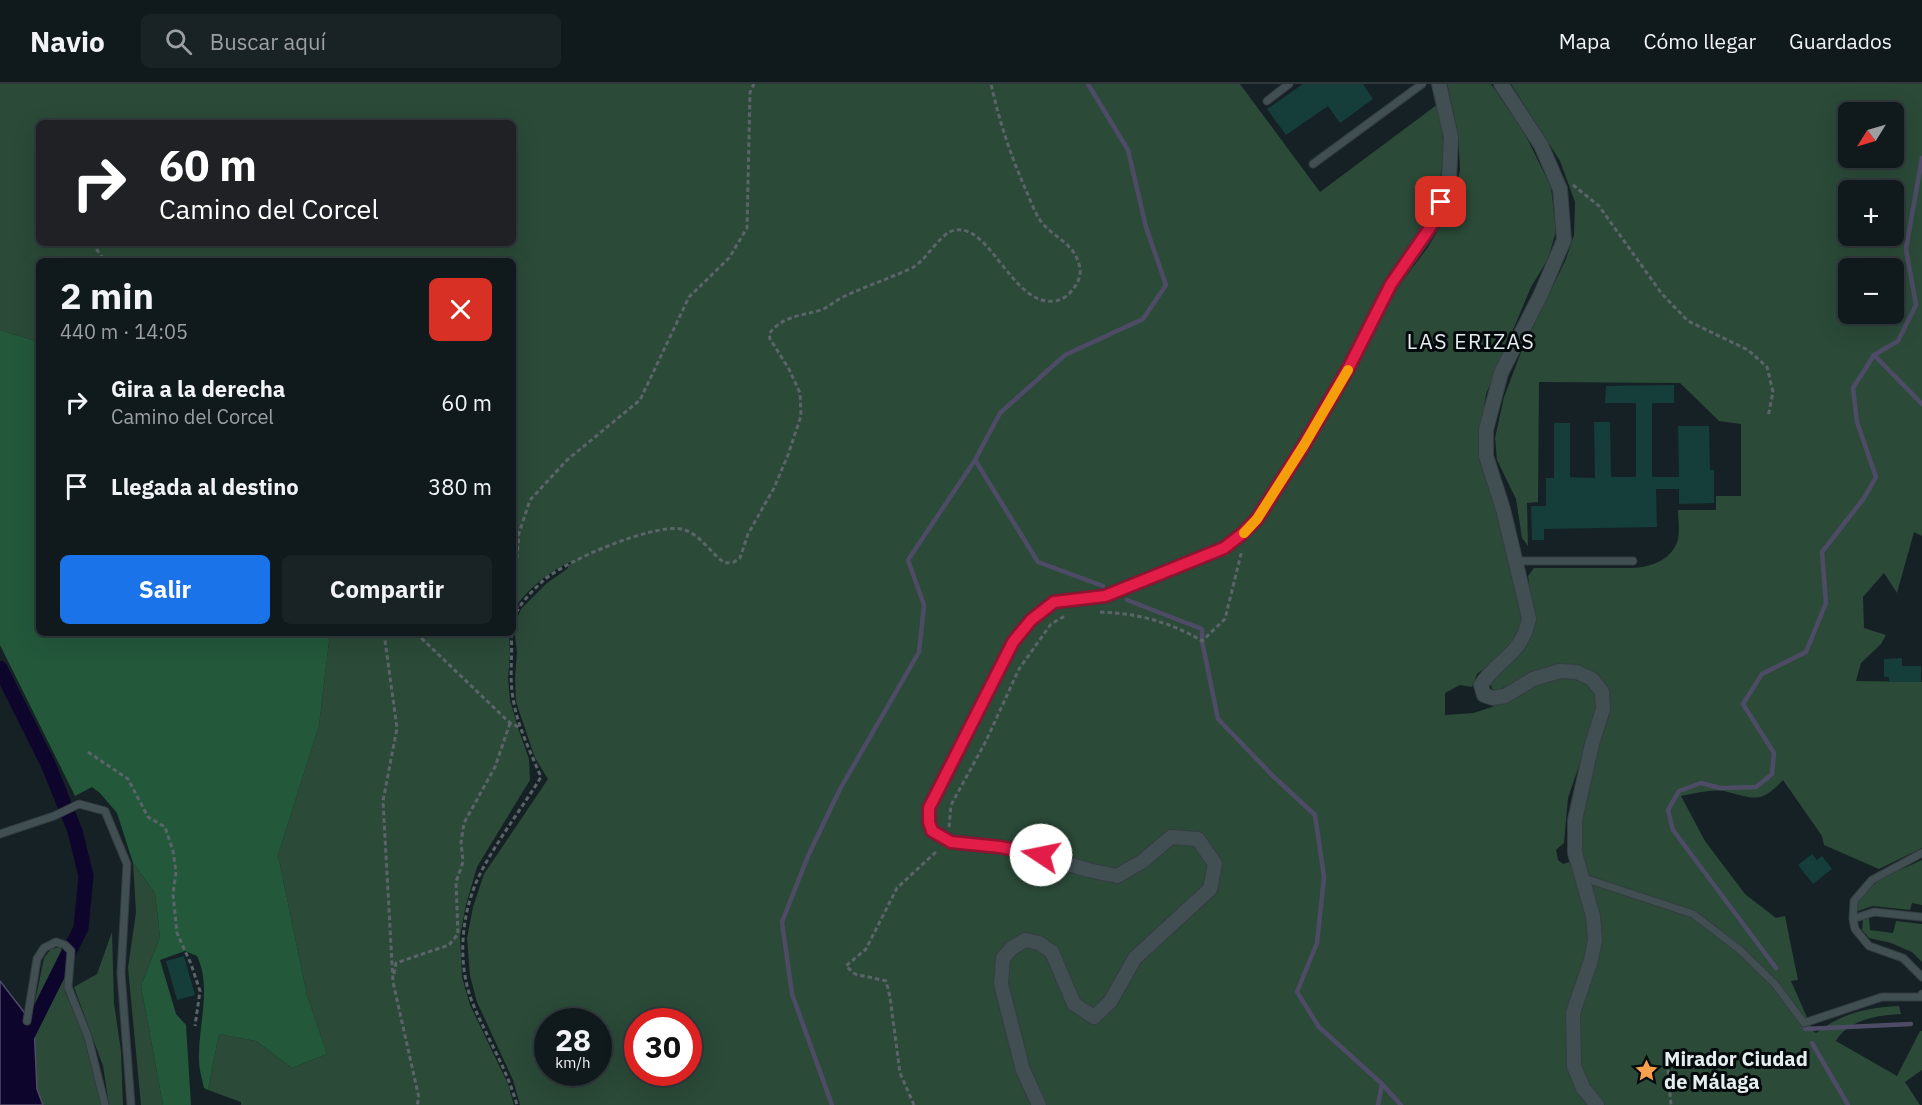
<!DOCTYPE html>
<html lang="es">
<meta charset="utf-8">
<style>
:root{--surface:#10191c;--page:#192225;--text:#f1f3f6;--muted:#9ca0a3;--line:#30383b;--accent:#1a73e8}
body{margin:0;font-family:"IBM Plex Sans",sans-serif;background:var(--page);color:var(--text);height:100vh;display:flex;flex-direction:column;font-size:22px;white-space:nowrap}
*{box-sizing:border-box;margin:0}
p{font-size:20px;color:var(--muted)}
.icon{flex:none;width:33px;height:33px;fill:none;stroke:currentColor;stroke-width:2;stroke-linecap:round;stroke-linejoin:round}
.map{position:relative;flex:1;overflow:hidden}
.panel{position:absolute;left:36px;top:174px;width:480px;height:378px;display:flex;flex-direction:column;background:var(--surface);border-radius:9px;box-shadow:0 6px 24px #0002,0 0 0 2px var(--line)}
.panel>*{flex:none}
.top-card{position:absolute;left:36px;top:36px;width:480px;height:126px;border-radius:9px;box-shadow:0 6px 24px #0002,0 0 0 2px var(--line);background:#202124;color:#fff;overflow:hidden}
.needle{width:39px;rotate:233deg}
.buttons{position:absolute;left:1838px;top:18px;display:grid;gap:12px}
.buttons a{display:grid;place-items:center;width:66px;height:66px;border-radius:9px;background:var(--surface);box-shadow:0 6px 24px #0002,0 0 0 2px var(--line);font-size:30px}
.speed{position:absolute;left:534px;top:924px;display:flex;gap:12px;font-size:30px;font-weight:700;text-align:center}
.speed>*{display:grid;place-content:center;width:78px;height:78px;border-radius:50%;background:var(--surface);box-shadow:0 6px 24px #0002,0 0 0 2px var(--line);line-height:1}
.speed small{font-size:15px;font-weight:400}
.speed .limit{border:9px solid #d22;background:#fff;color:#111}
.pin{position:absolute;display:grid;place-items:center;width:51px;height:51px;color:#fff;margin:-26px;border-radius:12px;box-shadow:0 3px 9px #0006}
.me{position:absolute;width:66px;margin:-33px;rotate:281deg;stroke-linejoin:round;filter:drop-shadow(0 0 4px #0008)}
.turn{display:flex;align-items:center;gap:21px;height:126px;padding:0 24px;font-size:27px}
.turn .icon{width:78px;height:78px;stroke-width:2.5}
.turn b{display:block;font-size:42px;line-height:51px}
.round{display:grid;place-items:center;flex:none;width:63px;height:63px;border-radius:9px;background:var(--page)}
.overview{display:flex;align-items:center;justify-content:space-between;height:102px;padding:0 24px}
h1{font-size:36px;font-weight:700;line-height:45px}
.action{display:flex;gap:12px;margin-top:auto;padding:12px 24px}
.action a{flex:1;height:69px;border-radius:9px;background:var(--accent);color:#fff;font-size:24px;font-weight:700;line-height:69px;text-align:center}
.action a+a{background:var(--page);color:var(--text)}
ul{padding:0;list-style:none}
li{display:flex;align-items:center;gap:18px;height:84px;padding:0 24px}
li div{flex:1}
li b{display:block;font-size:22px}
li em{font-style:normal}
header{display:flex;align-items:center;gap:36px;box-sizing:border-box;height:84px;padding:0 30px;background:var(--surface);border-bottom:2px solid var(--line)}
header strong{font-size:28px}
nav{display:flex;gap:33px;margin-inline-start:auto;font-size:21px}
.search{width:420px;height:54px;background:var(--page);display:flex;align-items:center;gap:15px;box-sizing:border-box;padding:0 21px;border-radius:9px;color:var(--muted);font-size:22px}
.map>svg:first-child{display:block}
</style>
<header>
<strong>Navio</strong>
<div class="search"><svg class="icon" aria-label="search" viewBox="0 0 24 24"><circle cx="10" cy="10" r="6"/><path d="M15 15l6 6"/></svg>Buscar aquí</div>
<nav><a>Mapa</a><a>Cómo llegar</a><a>Guardados</a></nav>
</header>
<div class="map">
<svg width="1922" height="1021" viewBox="0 0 1922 1021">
<rect width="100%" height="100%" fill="#152125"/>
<path fill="#2b4a38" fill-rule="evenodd" d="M0,0H1240L1320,108L1438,20L1442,40L1444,74L1436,114L1416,154L1300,358L1251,431L1237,447L1217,460L1169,479L1173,492L1231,465L1261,439L1310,363L1398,203L1428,163L1451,124L1460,86L1458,49L1447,0H1491L1525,50L1551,103L1556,147L1548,175L1531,203L1486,310L1479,361L1523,530L1519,548L1503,570L1477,590L1472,603L1460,601L1445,609V631L1474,629L1503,619L1524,604L1553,594L1575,592L1590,600L1598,614L1597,629L1568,714L1564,759L1556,766L1558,776L1563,780L1582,774L1580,748L1583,708L1607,608C1582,557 1532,591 1496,607L1492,605L1490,598C1535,556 1536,553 1528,492L1534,484H1633C1652,483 1673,475 1678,455C1680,446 1678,435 1678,426H1716V412H1741V340L1719,337L1680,299L1539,298L1538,418L1527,419L1528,462L1522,454L1516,415L1497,376L1495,354L1504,313L1521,268L1566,175L1574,151L1575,118L1560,77L1511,0H1922V452L1914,448L1897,509L1884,489L1863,513L1864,544L1886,551L1881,560L1861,579L1856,597L1922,598V764L1879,785L1824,761L1822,752L1783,696C1760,721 1753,714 1724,707C1714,705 1691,710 1681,712L1705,757L1745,810L1776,834L1785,832L1798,896L1791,897L1813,947L1816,949C1844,928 1866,924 1899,922L1901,930C1878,931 1848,936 1836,957L1897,992L1920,947H1922V986L1905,998L1920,1021H520L513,996L477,918L470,892L467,854L473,823L484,790L548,695L535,674L516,618L515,594L517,568L514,542L521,525L547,499L567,485L571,478C553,484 521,510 513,528V177H39V258L0,246ZM1848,28H1893V74H1848ZM39,39H513V159H39ZM1848,106H1893V152H1848ZM1848,184H1893V230H1848ZM548,938H598V988H548ZM638,938H688V988H638Z
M330,549H509L510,570L508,595L510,616L518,644L529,675L530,696L477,783L466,821L460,852L462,893L470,921L508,1000L514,1021H241V1018L208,1006L219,950L256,957L292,984L327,970L307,911L278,771L319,642Z
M1922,776V821L1912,819L1910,826L1873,822L1855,828C1860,799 1899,787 1922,776Z
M133,779L155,809L160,853L141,902L163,1021H141L128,884L136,828Z
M1869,833L1870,846L1893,849L1896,837L1922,840V878L1912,868L1891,859L1869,854L1862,846L1863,836Z
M112,848L114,919L121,967L123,1021H109L103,982L74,903L97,890Z
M60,863L67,876L65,908L83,950L101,1021H43L37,1005L34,941L31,937L44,874L51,865Z"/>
<path fill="#23583b" d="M0,246L39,258V549H330L319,642L278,771L307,911L327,970L292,984L256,957L219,950L208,1006L204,1004C202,995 199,985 199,976C198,942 212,903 197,872L185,867L160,876L176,930L186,941L191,1021H163L141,902L160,853L155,809L133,779L117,729L100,709L92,703L75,712L0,561Z"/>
<path fill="#0d052b" stroke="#4e4b66" stroke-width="1.5" d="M0,897L34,941L37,1005L43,1021H0Z"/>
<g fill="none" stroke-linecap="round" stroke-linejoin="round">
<path stroke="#4e4b66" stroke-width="4.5" d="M1874,271L1922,320
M975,376L1038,478L1103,502
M1127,516L1202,545V557L1218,635L1274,693L1315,731L1324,793L1317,859L1297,908L1319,943L1382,1000L1401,1021
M1776,884L1673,746L1668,726L1679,707L1701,699L1720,704L1756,703L1772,690L1774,669L1743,620L1762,590L1806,568L1826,519L1822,468L1864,414L1876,393L1857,338L1853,304L1874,271L1898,257L1916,221L1906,165L1922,74
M1805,945L1911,940
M1812,959L1848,1021
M832,1021L792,910L782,838L808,772L840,705L919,568L924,521L908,476L975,376L1000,329L1065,271L1143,235L1166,201L1146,143L1128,66L1088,0
M1378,1021L1382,1000"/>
<path stroke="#0d052b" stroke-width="15" d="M0,584L48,680L75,747L86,792L81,844L24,958"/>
</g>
<path fill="#153d3a" d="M1303,0H1363L1373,15L1340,39L1328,22L1286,51L1267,25Z
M1674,301V319H1652V393H1679L1678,342H1709L1710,386H1714V419L1679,420V405H1656L1657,443L1544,445V456H1532L1531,422H1546V394H1554V339H1570V393L1595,394L1594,338H1610L1611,393H1636V319H1605L1606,302Z
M1902,574V582H1921V598H1889V593H1884V575Z
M1812,770L1817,776L1822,772L1832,785L1813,800L1798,781Z
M184,872L195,911L177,916L166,877Z"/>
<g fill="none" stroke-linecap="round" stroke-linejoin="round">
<defs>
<path id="lane" d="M1267,17L1289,0
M1313,80L1422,0
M1516,477H1633
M0,750L54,732L79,720L105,727L127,780L121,889L131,1021
M1922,769L1872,796L1854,817L1853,835L1855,845L1869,862L1903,874L1922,893
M1581,793L1693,830L1740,866L1775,900L1804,939L1882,913H1921L1922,910
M1853,835L1874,828L1922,833
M27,937L37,875L44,864L56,858L65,861L71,867L68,903L88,953L105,1021"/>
<path id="street" d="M1501,0L1541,61L1560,105L1564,156L1541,210L1501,289L1486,346V372L1503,425L1529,534C1522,572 1498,574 1481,601L1484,611L1493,614L1505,612L1533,595L1560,587L1577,588L1592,595L1602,608L1603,625L1592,660L1575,736V769L1593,832L1595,856L1591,876L1573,929L1574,982L1583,1004L1597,1021
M1039,1021L1023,986L1001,900L1003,874L1012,864L1025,856L1039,859L1052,868L1074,920L1094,933L1110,918L1135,874L1210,805L1215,780L1198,755L1171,753L1143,777L1117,792L1088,786L1041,771L1000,763L952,758L932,747L929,738V724L1013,558L1031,536L1054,518L1105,512L1224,464L1242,450L1257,435L1304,361L1349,283L1391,200L1431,142L1449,96L1451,53L1439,0"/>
</defs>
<use href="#lane" stroke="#343d40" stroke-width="9"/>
<use href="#street" stroke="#343d40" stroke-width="16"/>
<path stroke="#5b6569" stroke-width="3" stroke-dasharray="4.5 3" stroke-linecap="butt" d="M1573,101L1599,122L1662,210L1688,237L1748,266L1767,283L1773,308L1768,333
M92,159L105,177
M518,524L513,520L519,449L530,416L567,376L640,316L689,213L729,174L747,144L750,8L754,0
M1100,528C1136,529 1171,538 1202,557L1225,535L1242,466
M513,535C519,520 532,507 544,496C567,476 652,440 681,445C699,448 710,469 725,479L734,478L740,474L748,450L774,404L788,371L801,332L800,309L789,285L770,255L769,250C782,232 801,232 821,226C829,223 836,216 845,212C867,202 890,194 912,184C927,176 941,147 956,146C991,141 1013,223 1055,217C1062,216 1069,211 1073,205C1079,198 1082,189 1079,180C1073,157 1049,152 1038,133C1033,124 1029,113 1025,104C1010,70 999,36 991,0
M384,549L397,644L383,717L393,898L419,1014L417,1021
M416,549L510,639L521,644
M511,549C513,571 509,592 513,614C517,641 530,667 541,693C522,724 499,754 482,786C461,826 456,879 473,920C487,954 507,985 517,1021
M88,668L128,695L148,733L165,743L173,767L176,788L173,810L177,849L191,880L200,907L195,942
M949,743L951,721L986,657L1019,585L1051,540L1065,532
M394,890L396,879L449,861L458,850L456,798L463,778L461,758L464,739L495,683L510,639
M1668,986L1671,1021
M914,1021L900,989L890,913L886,897L855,890L846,882L866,865L897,804L938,766"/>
<use href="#lane" stroke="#414f53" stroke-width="7"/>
<use href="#street" stroke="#414f53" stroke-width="14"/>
</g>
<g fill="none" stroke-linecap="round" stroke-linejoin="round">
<defs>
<path id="route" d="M1041,771L1000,763L951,758L932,747L929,738V724L1013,558L1031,536L1054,518L1105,512L1224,464L1242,450L1257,435L1304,361L1349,283L1391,200L1431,142L1441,118"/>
</defs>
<use href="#route" stroke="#92132f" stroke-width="15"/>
<use href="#route" stroke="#e11d48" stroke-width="10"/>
<path stroke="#f59e0b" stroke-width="10" d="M1244,449L1257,435L1304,361L1348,286"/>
</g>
<defs>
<symbol id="sight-bare" viewBox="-9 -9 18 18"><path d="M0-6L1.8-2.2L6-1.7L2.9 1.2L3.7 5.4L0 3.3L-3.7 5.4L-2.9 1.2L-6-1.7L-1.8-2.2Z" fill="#f9a04c" stroke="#050a0c" stroke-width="2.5" paint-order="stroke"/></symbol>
</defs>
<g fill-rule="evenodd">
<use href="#sight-bare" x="1630" y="970" width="33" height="33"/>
</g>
<g text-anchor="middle" stroke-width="6" stroke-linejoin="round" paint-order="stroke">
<g font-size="20" font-weight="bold" fill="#e5edef" stroke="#050a0c" text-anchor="start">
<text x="1664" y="982">Mirador Ciudad<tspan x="1664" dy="23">de Málaga</tspan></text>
</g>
<g font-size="21" letter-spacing="1.5" fill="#e5edef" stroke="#050a0c">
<text x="1471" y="265">LAS ERIZAS</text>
</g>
</g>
</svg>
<div class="buttons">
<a><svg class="needle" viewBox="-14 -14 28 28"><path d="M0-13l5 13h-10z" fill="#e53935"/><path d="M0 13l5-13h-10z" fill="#9ca0a3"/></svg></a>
<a>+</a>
<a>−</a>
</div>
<div class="speed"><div>28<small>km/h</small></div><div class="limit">30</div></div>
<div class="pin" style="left:1441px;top:118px;background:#d93025"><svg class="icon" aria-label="arrive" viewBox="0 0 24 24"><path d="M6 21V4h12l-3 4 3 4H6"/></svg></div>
<svg class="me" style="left:1041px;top:771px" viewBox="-20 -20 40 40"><circle r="19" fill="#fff"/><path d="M0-13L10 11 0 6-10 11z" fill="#e11d48"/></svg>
<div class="top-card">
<div class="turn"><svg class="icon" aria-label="right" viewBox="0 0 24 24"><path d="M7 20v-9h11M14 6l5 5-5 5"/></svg><div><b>60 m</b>Camino del Corcel</div></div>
</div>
<section class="panel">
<div class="overview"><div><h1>2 min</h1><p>440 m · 14:05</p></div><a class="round" style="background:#d93025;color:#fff"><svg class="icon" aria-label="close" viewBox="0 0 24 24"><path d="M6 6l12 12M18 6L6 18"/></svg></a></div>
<ul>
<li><svg class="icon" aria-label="right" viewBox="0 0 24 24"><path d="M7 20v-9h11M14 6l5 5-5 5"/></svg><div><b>Gira a la derecha</b><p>Camino del Corcel</p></div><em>60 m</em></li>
<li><svg class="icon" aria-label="arrive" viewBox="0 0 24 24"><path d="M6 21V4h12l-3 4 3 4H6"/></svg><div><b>Llegada al destino</b></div><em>380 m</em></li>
</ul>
<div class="action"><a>Salir</a><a>Compartir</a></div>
</section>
</div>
